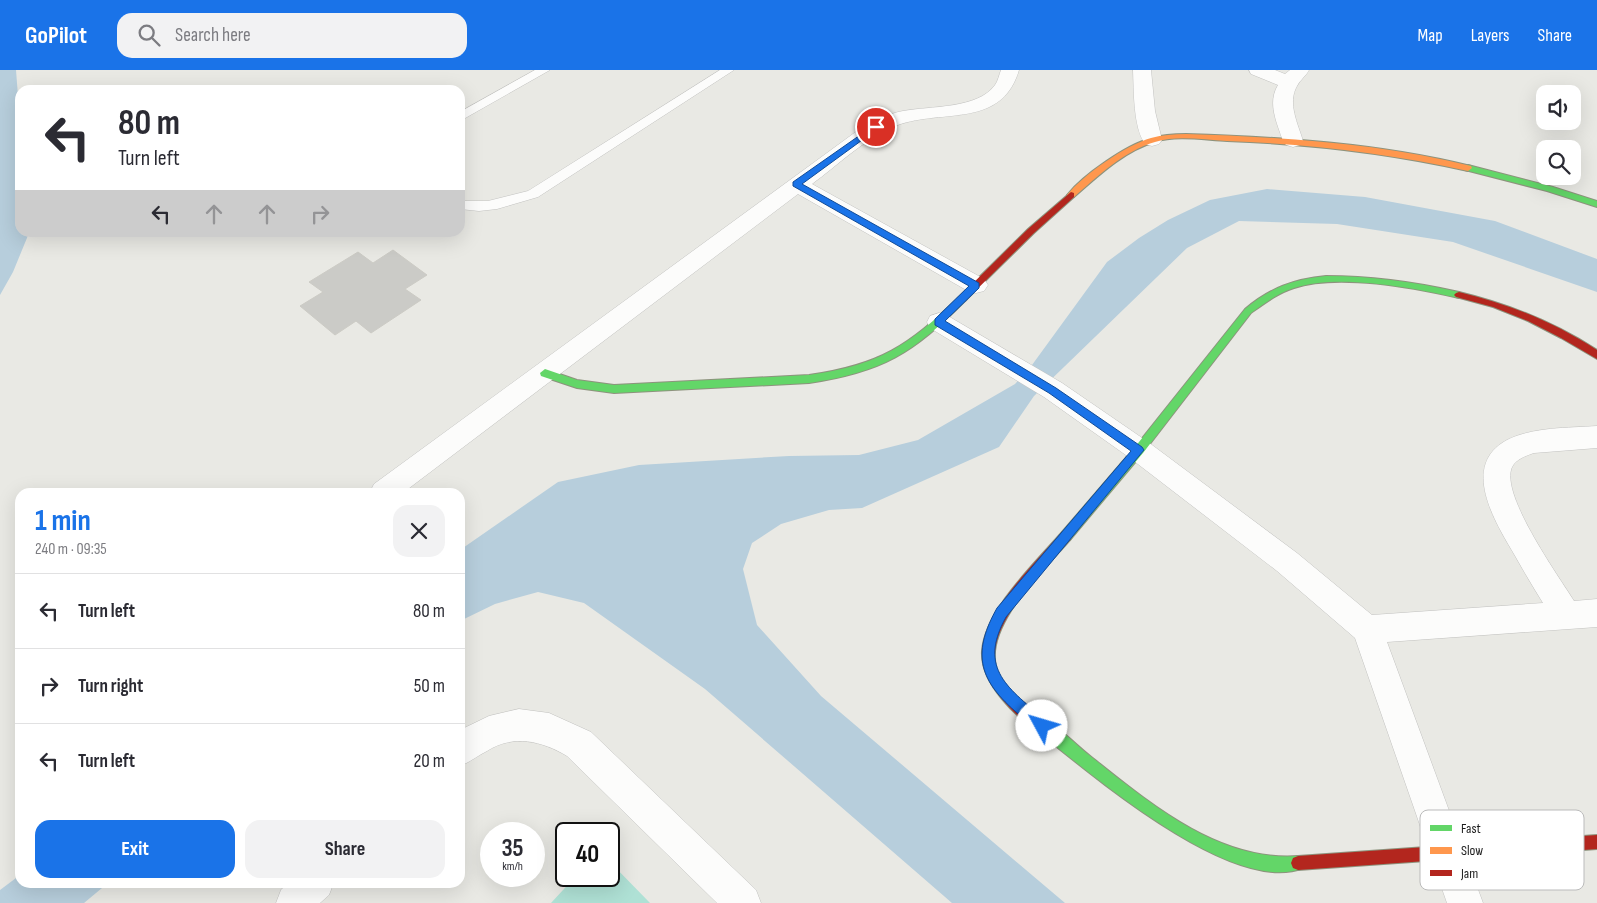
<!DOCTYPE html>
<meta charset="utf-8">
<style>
:root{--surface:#fff;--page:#f2f2f3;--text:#2b2b33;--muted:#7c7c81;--line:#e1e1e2;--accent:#1a73e8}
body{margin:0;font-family:"Sofia Sans Condensed",sans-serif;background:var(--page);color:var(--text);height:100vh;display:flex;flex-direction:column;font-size:19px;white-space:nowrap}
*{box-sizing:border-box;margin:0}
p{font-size:16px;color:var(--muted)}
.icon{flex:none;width:28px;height:28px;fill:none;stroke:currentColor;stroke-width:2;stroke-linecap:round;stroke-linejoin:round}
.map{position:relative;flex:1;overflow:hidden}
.drawer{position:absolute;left:15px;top:418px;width:450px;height:400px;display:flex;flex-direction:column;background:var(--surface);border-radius:15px;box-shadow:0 5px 20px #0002}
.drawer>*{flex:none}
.top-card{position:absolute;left:15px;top:15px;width:450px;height:152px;border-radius:15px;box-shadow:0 5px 20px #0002;background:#fff;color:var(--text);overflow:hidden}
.fabs{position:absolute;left:1536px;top:15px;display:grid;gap:10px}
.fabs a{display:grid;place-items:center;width:45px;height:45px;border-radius:10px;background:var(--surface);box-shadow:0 5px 20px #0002;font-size:25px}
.speed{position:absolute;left:480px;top:752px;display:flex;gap:10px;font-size:25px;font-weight:700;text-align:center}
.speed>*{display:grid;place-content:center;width:65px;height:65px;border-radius:50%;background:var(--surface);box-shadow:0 5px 20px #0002;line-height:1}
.speed small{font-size:12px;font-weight:400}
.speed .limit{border:2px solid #111;border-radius:8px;background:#fff;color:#111}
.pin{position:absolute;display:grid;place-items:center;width:42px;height:42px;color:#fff;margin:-21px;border:2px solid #fff;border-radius:50%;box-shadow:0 1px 5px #0007}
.me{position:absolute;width:55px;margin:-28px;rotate:309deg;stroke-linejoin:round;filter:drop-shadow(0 0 4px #0008)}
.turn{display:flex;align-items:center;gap:18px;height:105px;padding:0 20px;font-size:22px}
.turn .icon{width:65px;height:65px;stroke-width:2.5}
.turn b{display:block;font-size:35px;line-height:42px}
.lanes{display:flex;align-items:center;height:48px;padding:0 20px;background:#0003;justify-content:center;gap:25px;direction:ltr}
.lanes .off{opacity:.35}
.round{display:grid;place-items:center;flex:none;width:52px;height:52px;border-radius:15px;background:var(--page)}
.head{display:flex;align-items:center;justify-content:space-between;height:85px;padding:0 20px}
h1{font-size:30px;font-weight:700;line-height:38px;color:var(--accent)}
.button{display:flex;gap:10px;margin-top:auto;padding:10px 20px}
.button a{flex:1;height:58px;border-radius:15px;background:var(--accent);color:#fff;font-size:20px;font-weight:700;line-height:58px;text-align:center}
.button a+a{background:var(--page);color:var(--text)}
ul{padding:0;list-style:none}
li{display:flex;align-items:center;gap:15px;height:75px;padding:0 20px;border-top:1px solid var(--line)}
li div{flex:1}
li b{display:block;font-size:19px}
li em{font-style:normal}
header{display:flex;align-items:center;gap:30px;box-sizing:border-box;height:70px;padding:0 25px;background:var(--accent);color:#fff}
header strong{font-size:24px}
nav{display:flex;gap:28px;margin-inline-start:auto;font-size:18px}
.search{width:350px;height:45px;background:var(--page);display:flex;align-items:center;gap:12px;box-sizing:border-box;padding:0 18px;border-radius:15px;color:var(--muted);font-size:19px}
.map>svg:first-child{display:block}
</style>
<header>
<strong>GoPilot</strong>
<div class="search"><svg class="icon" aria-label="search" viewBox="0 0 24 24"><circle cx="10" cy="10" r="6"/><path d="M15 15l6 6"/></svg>Search here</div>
<nav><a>Map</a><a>Layers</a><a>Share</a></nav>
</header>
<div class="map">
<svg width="1597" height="833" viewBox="0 0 1597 833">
<rect width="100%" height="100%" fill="#e9e9e4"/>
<path fill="#afe1d5" d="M609,791L650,833H551L576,806H609Z"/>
<path fill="#b7cedc" d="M0,0H16L20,52V162L29,163L13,202L0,225Z
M1267,119L1365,127L1495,151L1597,189V222L1453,172L1337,154L1239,151L1187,178L1034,326L999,377L862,438L829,440L781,454L752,473L743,499L757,555L821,626L1065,833H952L705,619L584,533L538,522L495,534L460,551V480L558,412L639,395L789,386L859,385L918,370L1015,314L1032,295L1107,192L1139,168L1168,150L1210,130Z
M20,805V812L108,813L84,833H0V820Z"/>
<path fill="#cbcbc7" stroke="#cccbc5" d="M393,180L427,205L405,219L421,230L371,263L356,251L335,265L300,236L323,222L309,212L358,182L373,193Z"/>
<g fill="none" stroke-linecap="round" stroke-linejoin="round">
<defs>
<path id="lane" d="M535,0H550L460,51V42Z
M720,0H734L538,127L497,139L479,141L460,139V131H488L528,121Z"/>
<path id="street" d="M1001,0H1019C1001,61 938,37 893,57C863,70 838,95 812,114L984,209L988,215L984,221L976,223L968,221L798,124L404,422H370L374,414L857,61C871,52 887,44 903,41C930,36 978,39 995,15C998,11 999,5 1001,0Z
M1133,0H1151L1155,41L1162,70L1159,74L1152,76L1145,74C1133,57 1134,21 1133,0Z
M1249,0H1275L1285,4L1290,0H1309C1306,6 1300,10 1297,16C1287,33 1298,54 1303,71L1300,75L1293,77L1286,75L1283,71C1277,53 1267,33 1278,15L1251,4Z
M939,243L948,246L1062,313L1148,372L1297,483L1372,545L1543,533C1533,517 1523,500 1514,484C1495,452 1460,395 1507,370C1533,357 1568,358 1597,356V378L1534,383C1528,385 1519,388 1514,394C1494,417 1560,508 1574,531L1597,529V557L1387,572L1483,833H1447L1355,568L1277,501L1130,388L1044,327L930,258L927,252L930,246Z
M519,639L549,643L591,662L756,820L761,833H717L567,686C542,671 513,664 487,681C477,686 470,692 460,696V660L489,646Z
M289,812H334L329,825L320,833H276L281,820Z"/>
<path id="fast" d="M1468,95L1553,117L1597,131V137L1547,121L1465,100V96Z
M1326,206C1371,206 1415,212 1459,222L1464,225L1459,228C1414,218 1338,203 1294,218C1278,223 1265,233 1251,243L1143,383L1070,470L1066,471L1062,470L1060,466L1062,462L1135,377L1245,239C1270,218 1294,209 1326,206Z
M962,226L965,227L967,229L965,231C913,283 883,302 809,313L614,323L577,318L541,306L540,303L545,299L577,310L614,315L809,305C880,295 908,276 959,227Z
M1037,646C1054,652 1074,673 1089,685C1148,732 1218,792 1298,786L1303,788L1305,793L1303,798C1232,827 1085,699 1032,657L1030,652L1032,647Z"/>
<path id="slow" d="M1186,64C1281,67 1378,73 1471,96L1472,98L1468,101C1388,83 1308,74 1227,71C1204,70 1177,65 1155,72C1124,81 1098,106 1074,127H1068L1067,125C1083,105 1126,75 1151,68C1162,65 1174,64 1186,64Z"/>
<path id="jam" d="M1071,122L1074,123V127L1034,163L965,231H959L957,229L959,227L1028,159Z
M1459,222C1509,234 1554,252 1597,280V289L1561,268L1528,251L1493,237L1456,227L1454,225L1456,223Z
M1066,461L1070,462L1072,466L1070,470C1045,499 982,557 997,600C1004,619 1026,635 1042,647L1044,652L1042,657L1037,658C1024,653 1011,640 1002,629C991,616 981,599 982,581C985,540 1036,492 1062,462Z
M1597,765V779L1298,800L1293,798L1291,793L1293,788L1298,786Z"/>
</defs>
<use href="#lane" stroke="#c2c2c0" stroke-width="1"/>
<use href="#street" stroke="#c2c2c0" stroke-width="1"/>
<use href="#fast" stroke="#8d937d" stroke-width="2"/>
<use href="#slow" stroke="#8d937d" stroke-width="2"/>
<use href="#jam" stroke="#8d937d" stroke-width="2"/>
<use href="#lane" fill="#fcfcfb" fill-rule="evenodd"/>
<use href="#street" fill="#fcfcfb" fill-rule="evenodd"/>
<use href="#fast" fill="#63d668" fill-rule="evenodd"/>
<use href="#slow" fill="#ff974d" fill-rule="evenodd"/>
<use href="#jam" fill="#b3261e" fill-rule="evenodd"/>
</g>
<path fill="#1a73e8" stroke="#114b97" d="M873,56L880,57L802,114L979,213V218L945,251L1056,318L1142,377L1144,380L1006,547C977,599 1009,619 1047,651L1049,656L1047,661L1042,662C1032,658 1023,648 1015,641C977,608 973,581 997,538L1131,381L1049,323L935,255V249L969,216L793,116V112Z"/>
<rect x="1420" y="740" width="164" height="80" rx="8" fill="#fff" stroke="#bbb" stroke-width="1"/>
<rect x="1430" y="755" width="22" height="6" fill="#63d668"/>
<rect x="1430" y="777" width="22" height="7" fill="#ff974d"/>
<rect x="1430" y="800" width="22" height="6" fill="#b3261e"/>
<g font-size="14" fill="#1b1b1b">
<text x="1461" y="763">Fast</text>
<text x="1461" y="785">Slow</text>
<text x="1461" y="808">Jam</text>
</g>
</svg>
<div class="fabs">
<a><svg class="icon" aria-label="sound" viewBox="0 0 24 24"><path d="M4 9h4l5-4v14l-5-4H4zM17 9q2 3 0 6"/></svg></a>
<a><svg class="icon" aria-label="search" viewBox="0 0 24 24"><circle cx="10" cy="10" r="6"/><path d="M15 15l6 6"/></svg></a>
</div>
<div class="speed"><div>35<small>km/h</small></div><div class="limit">40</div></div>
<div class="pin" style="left:876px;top:57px;background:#d93025"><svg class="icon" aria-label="arrive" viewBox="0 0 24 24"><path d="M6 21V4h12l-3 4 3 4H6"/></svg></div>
<svg class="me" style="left:1042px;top:656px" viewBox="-20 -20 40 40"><circle r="19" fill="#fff"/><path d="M0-13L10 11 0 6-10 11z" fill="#1a73e8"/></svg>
<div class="top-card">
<div class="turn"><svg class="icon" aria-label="left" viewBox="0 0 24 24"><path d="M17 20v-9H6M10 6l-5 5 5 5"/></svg><div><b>80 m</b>Turn left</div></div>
<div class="lanes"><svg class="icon" aria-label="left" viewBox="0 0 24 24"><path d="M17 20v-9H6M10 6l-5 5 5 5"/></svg><svg class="icon off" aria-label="ahead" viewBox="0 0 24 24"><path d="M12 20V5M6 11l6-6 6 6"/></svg><svg class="icon off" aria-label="ahead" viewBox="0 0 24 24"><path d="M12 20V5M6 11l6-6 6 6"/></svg><svg class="icon off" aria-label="right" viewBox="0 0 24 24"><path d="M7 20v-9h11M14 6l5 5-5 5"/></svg></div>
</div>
<section class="drawer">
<div class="head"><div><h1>1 min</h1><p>240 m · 09:35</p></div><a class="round"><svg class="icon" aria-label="close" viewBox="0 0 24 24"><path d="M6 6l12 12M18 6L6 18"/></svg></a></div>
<ul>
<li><svg class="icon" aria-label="left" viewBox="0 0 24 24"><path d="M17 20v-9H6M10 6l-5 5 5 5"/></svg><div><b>Turn left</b></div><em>80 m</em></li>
<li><svg class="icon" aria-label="right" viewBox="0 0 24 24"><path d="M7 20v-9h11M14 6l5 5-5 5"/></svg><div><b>Turn right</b></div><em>50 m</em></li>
<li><svg class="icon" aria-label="left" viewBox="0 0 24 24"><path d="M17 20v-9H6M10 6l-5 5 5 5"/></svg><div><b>Turn left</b></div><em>20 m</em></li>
</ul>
<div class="button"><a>Exit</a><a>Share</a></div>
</section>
</div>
